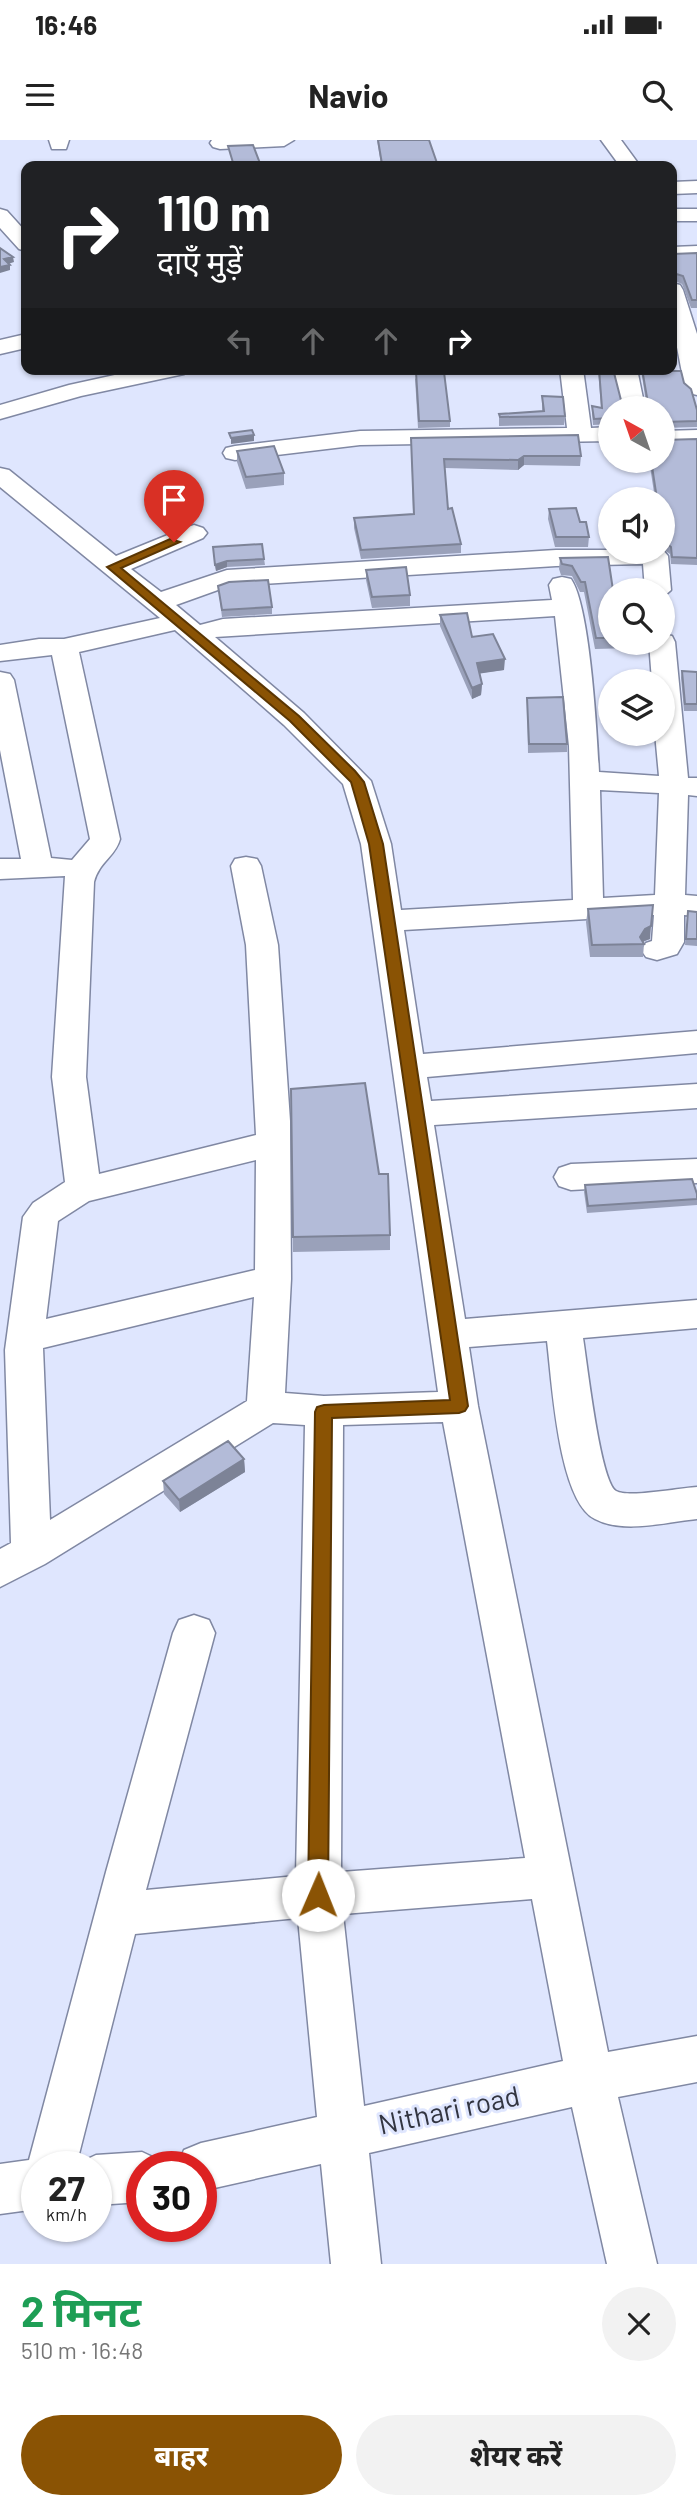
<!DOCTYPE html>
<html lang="hi">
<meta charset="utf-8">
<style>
:root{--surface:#fff;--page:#f2f2f2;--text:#222;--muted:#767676;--accent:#8a5304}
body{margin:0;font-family:Barlow,"Noto Sans Devanagari",sans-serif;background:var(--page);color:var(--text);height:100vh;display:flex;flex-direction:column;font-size:26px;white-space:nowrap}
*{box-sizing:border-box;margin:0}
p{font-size:23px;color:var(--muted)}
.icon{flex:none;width:38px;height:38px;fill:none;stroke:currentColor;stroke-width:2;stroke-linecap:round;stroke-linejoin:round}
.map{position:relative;height:2124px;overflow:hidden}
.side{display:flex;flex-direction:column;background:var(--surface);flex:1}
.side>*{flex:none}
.banner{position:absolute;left:21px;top:21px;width:656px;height:214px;border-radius:14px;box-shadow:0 2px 5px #0004;background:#202124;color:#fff;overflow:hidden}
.needle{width:46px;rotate:320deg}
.tools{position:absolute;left:598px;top:256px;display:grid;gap:14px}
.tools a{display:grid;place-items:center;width:77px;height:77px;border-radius:50%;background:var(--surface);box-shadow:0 2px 5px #0004;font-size:35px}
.speed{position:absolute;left:21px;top:2011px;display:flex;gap:14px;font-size:35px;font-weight:700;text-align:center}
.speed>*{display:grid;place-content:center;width:91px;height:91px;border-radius:50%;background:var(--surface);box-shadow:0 2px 5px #0004;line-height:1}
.speed small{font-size:18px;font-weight:400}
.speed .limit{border:10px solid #d22;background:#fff;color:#111}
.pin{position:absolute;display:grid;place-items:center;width:60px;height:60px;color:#fff;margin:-72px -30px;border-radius:50% 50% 50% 0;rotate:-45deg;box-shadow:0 0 7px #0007}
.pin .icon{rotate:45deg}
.me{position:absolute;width:77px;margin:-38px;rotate:1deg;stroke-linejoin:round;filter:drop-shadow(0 0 5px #0008)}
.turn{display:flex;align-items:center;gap:24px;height:147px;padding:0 21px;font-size:32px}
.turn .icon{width:91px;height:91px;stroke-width:2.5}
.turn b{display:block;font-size:49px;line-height:60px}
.lanes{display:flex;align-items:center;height:66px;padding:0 21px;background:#0003;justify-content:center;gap:35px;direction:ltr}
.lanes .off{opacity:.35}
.round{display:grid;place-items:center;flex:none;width:74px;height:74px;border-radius:37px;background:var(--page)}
.head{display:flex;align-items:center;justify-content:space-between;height:119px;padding:0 21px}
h1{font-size:42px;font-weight:700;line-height:52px;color:#1e9e55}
.cta{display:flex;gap:14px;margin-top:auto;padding:14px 21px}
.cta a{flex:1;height:80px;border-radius:42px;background:var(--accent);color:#fff;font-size:28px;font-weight:700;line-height:80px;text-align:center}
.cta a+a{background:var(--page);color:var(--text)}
.status{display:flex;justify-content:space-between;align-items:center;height:49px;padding:0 35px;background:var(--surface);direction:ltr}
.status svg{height:19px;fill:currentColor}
header{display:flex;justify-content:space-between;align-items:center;height:91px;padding:0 21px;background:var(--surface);font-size:32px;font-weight:700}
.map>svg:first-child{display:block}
</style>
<div class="status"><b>16:46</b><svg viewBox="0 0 49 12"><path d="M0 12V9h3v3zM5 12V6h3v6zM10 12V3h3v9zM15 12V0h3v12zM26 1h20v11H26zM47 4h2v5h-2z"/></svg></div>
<header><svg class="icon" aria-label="menu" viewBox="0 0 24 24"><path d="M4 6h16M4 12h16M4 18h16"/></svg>Navio<svg class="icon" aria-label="search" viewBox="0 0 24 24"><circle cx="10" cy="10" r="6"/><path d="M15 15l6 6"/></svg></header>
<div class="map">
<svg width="697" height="2124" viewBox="0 0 697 2124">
<rect width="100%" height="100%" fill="#dfe6fe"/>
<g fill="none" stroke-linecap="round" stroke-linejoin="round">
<defs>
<path id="minor" d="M49,0H69L66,9H52Z
M212,0H294L284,6L220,9L213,7L210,3Z
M601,0H621L640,26H620Z
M697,41V53L672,54V42Z
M0,69L7,71L26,92V111L19,109L0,88Z
M672,69H697V81H672Z
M697,106V118L672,119V107Z
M672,143L680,145L683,150L697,194V255L689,253L685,248L672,182Z
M26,194V208L0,214V200Z
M142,229H187L184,234L81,256L0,279V265L69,245Z
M560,229H583L591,288L611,287V301L360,305L235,320L226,318L223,313L226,308L235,306L360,291L567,288Z
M614,229H637L645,268H621Z
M697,290V304L663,305V291Z
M0,328L9,330L116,416L185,388L194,385L203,388L207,393L203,398L131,429L161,452L227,430L556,410H663L668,416L671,450L663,457V450H645L643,424L556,426L229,446L176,465L200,485L223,479L552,460L549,445L553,439L562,437L571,439C590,466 597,594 599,632L659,636L655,593H663V541H652L649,502H663V494L672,496L675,502L688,638H697V656L688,655L685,755L697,756V776L684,775V802L677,814L657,820L646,817L641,810L646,803L652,801L654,775L404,790L423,914L697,891V913L427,937L431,961L697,944V968L434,985L465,1179L697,1160V1188L583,1198C587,1222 600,1341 616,1351C629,1358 680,1348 697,1347V1379C667,1382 623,1394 595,1379C558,1361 552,1240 547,1201L469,1207L478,1266L608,1912L697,1896V1942L618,1957L657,2124H607L572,1967L369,2013L381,2124H331L321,2024L201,2051V2026H177L184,2010L201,2003L317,1977L298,1778L135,1794L76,2026H37V2069L0,2074V2024L29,2020L106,1732L173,1493L179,1480L194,1475L209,1480L215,1493L146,1750L296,1736L305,1285L273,1283L45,1424L0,1447V1409L11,1403L5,1210L23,1077L33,1063L65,1042L52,937L65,736L0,739V719H21L0,610V532L10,534L14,540L51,718L72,720L90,699L52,515L0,521V505L39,499H64L160,478L0,347ZM555,476L569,606L573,760L401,770L391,704L371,641L304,573L215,497ZM175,490L284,585L343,644L361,704L438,1252L324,1256L285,1253L291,1139L290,981L278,805L261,726L257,719L246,717L235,719L231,726L246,805L256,995L99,1034L86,937L94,742C99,722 115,717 120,699L79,512ZM600,650L659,653L655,755L603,758ZM256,1020L255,1130L46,1179L58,1081L89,1061ZM254,1157L247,1261L50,1380L43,1208ZM443,1282L525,1718L341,1732L343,1285ZM532,1759L563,1921L364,1966L343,1774Z
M697,1019V1043L571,1050L559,1046L554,1037L559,1028L571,1024Z
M142,2012L159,2020L162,2026H142V2062L96,2065V2026H77L79,2023L96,2015Z"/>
</defs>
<use href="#minor" stroke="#8088a3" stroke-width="3"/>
<use href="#minor" fill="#fff" fill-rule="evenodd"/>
</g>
<path fill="#9aa1ba" d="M377,0H402L438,26L381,24Z
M697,113V168H691L682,144L673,140V114Z
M359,229H400L359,231Z
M598,229H613L622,264L646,263L641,229H643L644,231L684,243L697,270V287L663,288V268H611V284L593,285L592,273V266L601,268Z
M415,238L450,281V287L418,288Z
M542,256L565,276L564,285L499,286V274L542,271Z
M411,298L581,316L580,326L524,325L518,330L445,328L448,369L461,404V413L361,419L354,388V378L413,374Z
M697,299V425L671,424L670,414L663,409V359H655L649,320H663L664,301Z
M237,311L284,333V345L246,349L237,322Z
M549,369L580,382L589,397L588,407H555L548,379Z
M213,407L264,419L265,425L227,427L216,431Z
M560,418L611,450V502H633L632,508L595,509L584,452H580L572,436L561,435L559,429Z
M366,430L410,455V466L372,468L366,440Z
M218,446L272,467V474L222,477Z
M440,475L472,497L504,530L480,533L482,544L481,555L472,559L440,486Z
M682,531L697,532V571H684L681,538Z
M527,558L567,604V612L528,613Z
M588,769L650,799L643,802L644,804L643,817H590L586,782Z
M688,771L697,772V806L685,805Z
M291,949L379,1034L390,1095V1110L293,1112Z
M585,1045L697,1054V1065L587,1073L584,1052Z
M244,1319L245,1332L180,1372L164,1354L163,1341Z"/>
<path fill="#7d8397" d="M13,117L14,122L5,125L4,119Z
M10,125V130L0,133V127Z
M254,295V301L231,304V298Z
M524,316V325L518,330V320Z
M227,421V427L216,431L215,425Z
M505,519L504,530L477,534V523Z
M482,544L481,555L472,559V548Z
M651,786L650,799L644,801L642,804L640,797L645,789Z
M244,1319L245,1332L180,1372L179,1360Z"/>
<path fill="#b3bbd8" stroke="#7d8397" stroke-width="2" d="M378,0H429L438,26H338L382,24Z
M253,5L261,26H234L228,6Z
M0,108L13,117L4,119L10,125L0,127Z
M672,112L673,114L697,113V160H692L683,136L673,133L672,134Z
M599,229H613L622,264L648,263L642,229L644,231H681L684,243L691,249L697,270V281L663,282V268H611V278L594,279L592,266L602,268Z
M416,232H444L450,281H419Z
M542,256L563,257L565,276L500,277L499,274L544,271Z
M252,290L254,295L231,298L229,293Z
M578,295L581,316H524L518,320L444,319L448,369L452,368L461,404L361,410L354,378L414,374L411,298Z
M697,299V418L672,417L671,407L663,401V359H657L651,320H663V300Z
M274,306L284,333L246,337L237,311Z
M576,368L580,382H586L589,397H556L549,369Z
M262,404L264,419L227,421L215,425L213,407Z
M608,417L613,450H611V498H596L585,442H581L572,426L562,424L560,418Z
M406,427L410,455L372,457L366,430Z
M268,440L272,467L222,470L218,446L229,442Z
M467,473L472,497L493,494L505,519L477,523L482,544L472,548L440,475Z
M682,531L697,532V564H685Z
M563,557L567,604H529L527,558Z
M653,765L651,786L645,789L640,797L644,804L592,805L588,769Z
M688,771L697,772V799H686Z
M365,943L379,1034H388L390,1095L293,1097L291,949Z
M692,1039L697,1054V1059L588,1066L585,1045Z
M228,1301L244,1319L179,1360L163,1341Z"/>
<path fill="#8a5304" stroke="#5a3603" stroke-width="2" d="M170,399L180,402L121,428L299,576L355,631L364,642L383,704L468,1266L465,1271L459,1273L332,1278L328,1755L325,1762L318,1764L311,1762L308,1755L315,1272L317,1267L324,1265L450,1260L369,704L351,642L290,581L107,427Z"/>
<g text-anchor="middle" stroke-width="6" stroke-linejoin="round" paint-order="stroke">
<g font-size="28" fill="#323541" stroke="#dfe6fe">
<text transform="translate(449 1970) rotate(-12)" y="10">Nithari road</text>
</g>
</g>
</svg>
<div class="tools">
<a><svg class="needle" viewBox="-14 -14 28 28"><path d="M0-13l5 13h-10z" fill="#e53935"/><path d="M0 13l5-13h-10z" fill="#767676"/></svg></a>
<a><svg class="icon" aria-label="sound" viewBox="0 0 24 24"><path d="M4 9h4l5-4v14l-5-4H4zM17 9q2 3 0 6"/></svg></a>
<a><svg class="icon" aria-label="search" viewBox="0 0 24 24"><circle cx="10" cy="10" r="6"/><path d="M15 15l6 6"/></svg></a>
<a><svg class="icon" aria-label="layers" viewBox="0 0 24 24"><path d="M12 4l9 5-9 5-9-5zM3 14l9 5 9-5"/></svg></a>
</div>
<div class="speed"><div>27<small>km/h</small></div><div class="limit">30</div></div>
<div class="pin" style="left:174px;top:402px;background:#d93025"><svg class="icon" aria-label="arrive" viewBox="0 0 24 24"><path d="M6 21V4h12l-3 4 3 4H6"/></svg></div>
<svg class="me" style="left:318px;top:1755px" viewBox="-20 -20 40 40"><circle r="19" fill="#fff"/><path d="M0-13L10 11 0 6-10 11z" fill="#8a5304"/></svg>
<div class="banner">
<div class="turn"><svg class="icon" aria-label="right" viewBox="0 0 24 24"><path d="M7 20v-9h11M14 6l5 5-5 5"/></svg><div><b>110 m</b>दाएँ मुड़ें</div></div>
<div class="lanes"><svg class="icon off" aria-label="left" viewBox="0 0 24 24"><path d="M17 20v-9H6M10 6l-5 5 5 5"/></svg><svg class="icon off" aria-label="ahead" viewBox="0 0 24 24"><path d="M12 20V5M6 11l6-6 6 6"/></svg><svg class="icon off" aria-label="ahead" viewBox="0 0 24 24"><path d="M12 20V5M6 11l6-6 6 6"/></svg><svg class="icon" aria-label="right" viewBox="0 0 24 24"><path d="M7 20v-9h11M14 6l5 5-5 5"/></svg></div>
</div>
</div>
<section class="side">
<div class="head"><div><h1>2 मिनट</h1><p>510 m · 16:48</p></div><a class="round"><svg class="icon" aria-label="close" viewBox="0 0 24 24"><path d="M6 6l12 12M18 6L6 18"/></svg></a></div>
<div class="cta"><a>बाहर</a><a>शेयर करें</a></div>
</section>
